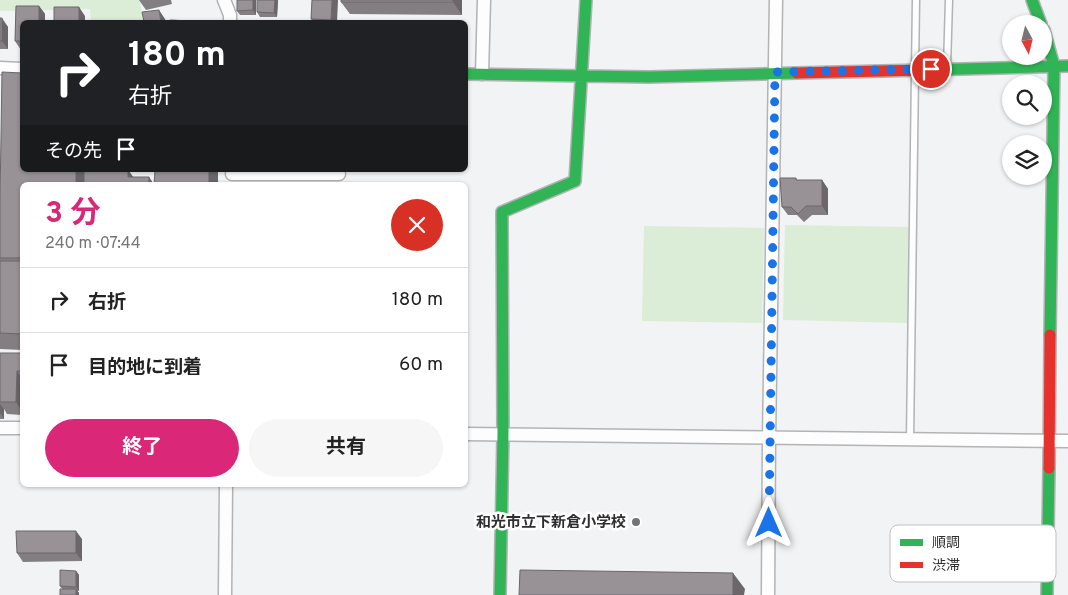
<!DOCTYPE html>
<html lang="ja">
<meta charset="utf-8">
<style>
:root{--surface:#fff;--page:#f6f6f6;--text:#222;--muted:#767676;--line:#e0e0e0;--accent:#db2777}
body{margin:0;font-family:Overpass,"Noto Sans JP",sans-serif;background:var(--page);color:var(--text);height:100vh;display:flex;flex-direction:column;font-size:19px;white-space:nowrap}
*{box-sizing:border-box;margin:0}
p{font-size:16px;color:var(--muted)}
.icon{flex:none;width:28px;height:28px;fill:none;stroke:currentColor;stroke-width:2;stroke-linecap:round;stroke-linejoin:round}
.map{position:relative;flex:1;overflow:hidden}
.sheet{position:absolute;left:20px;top:182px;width:448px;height:305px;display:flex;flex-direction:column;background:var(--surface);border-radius:8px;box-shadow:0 1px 4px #0004}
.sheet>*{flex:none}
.guide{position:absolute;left:20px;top:20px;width:448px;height:152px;border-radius:8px;box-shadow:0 1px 4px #0004;background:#202124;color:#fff;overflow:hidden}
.needle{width:32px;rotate:173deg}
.fabs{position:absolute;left:1002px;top:15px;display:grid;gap:10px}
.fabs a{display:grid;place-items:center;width:50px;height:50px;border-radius:50%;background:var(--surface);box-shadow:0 1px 4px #0004;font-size:25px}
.pin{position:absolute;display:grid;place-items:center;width:42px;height:42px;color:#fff;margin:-21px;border:2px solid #fff;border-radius:50%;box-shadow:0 1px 5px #0007}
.me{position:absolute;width:55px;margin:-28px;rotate:0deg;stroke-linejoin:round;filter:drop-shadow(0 0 4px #0008)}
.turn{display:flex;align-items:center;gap:18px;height:105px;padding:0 25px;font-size:22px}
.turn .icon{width:65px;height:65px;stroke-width:2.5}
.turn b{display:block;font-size:35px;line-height:42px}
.then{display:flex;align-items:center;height:48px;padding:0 25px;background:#0003;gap:10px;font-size:19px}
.round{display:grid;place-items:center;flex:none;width:52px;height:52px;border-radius:26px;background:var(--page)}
.headline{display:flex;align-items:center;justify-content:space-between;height:85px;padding:0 25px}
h1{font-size:30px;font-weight:700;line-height:38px;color:var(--accent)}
.primary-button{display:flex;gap:10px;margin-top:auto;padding:10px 25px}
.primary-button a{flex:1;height:58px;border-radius:30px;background:var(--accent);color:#fff;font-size:20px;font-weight:700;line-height:58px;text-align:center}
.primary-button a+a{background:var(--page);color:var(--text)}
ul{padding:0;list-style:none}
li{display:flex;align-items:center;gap:15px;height:65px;padding:0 25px;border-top:1px solid var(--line)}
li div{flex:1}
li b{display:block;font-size:19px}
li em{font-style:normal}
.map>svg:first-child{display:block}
</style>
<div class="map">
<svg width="1068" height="595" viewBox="0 0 1068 595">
<rect width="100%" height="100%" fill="#f1f3f5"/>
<path fill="#dbedd6" d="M0,0H140L143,22H91L90,9L0,11Z
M785,225L910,227L908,323L783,320Z
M644,226L764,228L762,323L642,321Z"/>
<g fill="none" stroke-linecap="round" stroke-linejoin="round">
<defs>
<path id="lane" d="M947,67L949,0
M910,439L916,0"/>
<path id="street" d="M224,0L230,15V22
M0,68L22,69
M482,74L484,0
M232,174H339
M0,428H22
M465,434L1068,441
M225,595L226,485
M768,595L769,439L776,0"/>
<path id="fast" d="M1032,0L1041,24
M1044,30L1054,66L1050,335
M924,70L1068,66
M465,74L649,77L797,73
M500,595L503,434L502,212L575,181L586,0
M1047,595L1049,468"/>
<path id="jam" d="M797,73L924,70
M1049,468L1050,335"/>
</defs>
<use href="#lane" stroke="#b2b3b5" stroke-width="9"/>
<use href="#street" stroke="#b2b3b5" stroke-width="15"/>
<use href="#fast" stroke="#b2b3b5" stroke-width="14"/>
<use href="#jam" stroke="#b2b3b5" stroke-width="14"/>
<use href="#lane" stroke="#fdfdfe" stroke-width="6"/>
<use href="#street" stroke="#fdfdfe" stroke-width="12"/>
<use href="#fast" stroke="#30b455" stroke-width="11"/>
<use href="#jam" stroke="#e5322d" stroke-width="11"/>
</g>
<path fill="#837e82" d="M139,0H171L172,4L146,10Z
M237,0H256V15H240L237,11Z
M257,0H278L277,17H260L257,12Z
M312,0L337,22H314L311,19Z
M341,0H462V15L350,14L341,2Z
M16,6H39L45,14V22H22V50H21L15,41Z
M0,18L8,27V49H0Z
M22,170H128L133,177H149L154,185H218H22V350L0,349V198Z
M796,178L797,180H822L828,189V215H812L804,222L797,215H788L782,207Z
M0,353H22V415L7,414L4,409V419H0Z
M82,539V561L23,562L17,553Z
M76,571L79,575V591H77L79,593V595H60L62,589L60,586Z"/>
<path fill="#6a666a" d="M253,0H256V15L253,10Z
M275,0H278L277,17L274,13Z
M332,0H338L337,22H333L331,20Z
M453,0H462V15L453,2Z
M39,6L45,14V22H39Z
M79,7L85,16V22H79Z
M159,10L165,19L166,22H161Z
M2,18L8,27V49L2,41Z
M76,170H85V185H76Z
M128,170L137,182L128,177Z
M209,170H218V185H209Z
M149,177L154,185H149Z
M822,180L828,189V215L822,206Z
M17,371L22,379V412L16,402Z
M0,404L4,409V419L0,413Z
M76,531L82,539V561L76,553Z
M76,571L79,575V591L76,587Z
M733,573L745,589L744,595H733Z
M76,589L79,593V595H76Z"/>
<path fill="#989297" stroke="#6a666a" d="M237,0H253V10L237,11Z
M257,0H275L274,13L257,12Z
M312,0H332L331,20L311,19Z
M341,0H453V2H341Z
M16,6H39V22H22V41H15Z
M54,7H79V22H54Z
M159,10L161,22H144L142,12Z
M0,18H2V41H0Z
M170,20L212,22H170Z
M2,72L22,73V170H76V185H22V258H0V198Z
M84,170H128V177H149V185H84Z
M155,170H209V185H154Z
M780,178H796V180H822V206H806L798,214L791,207H782Z
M0,261H22V334L0,333Z
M0,353H22V371H17L16,402H0Z
M16,531H76V553H17Z
M60,570L76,571V587L60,586Z
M520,570L733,573V595H519Z
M60,589H76V595H60Z"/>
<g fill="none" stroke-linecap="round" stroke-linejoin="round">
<path stroke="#1a73e8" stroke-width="9" stroke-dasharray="0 16.2" d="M769,523L775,72L931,69"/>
</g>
<circle fill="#737476" stroke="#fff" stroke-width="2" cx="636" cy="522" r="5"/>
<g text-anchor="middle" stroke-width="5" stroke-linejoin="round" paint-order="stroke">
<g font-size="15" font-weight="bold" fill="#2f2f31" stroke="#fff" text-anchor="end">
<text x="626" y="527">和光市立下新倉小学校</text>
</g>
</g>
<rect x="890" y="525" width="166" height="57" rx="8" fill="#fff" stroke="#c1c1c1" stroke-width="1"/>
<rect x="900" y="539" width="23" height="7" fill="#30b455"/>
<rect x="900" y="562" width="23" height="6" fill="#e5322d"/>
<g font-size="14" fill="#2f2f31">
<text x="932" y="547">順調</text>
<text x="932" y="570">渋滞</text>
</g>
</svg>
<div class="fabs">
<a><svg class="needle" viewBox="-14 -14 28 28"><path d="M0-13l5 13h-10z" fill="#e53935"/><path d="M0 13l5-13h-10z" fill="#767676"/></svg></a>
<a><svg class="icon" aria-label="search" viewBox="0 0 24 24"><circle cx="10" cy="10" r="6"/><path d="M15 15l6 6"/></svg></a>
<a><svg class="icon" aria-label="layers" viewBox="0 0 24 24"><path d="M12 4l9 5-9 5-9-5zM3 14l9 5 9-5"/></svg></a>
</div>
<div class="pin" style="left:931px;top:69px;background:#d93025"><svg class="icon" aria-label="arrive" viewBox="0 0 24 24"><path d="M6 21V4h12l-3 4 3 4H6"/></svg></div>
<svg class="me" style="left:769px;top:523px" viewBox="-20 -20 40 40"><path d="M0-17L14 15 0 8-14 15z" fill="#1a73e8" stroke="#fff" stroke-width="4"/></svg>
<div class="guide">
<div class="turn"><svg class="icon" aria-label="right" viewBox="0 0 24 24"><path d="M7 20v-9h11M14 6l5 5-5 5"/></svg><div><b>180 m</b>右折</div></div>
<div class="then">その先<svg class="icon" aria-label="arrive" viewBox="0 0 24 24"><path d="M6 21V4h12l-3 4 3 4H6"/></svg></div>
</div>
<section class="sheet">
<div class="headline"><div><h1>3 分</h1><p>240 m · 07:44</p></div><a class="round" style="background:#d93025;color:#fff"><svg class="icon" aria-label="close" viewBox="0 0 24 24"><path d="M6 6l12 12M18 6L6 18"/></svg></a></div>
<ul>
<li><svg class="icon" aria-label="right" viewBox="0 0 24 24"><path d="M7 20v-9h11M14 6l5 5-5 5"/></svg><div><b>右折</b></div><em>180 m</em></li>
<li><svg class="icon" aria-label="arrive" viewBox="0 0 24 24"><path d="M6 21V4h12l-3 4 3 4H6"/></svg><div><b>目的地に到着</b></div><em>60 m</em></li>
</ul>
<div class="primary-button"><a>終了</a><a>共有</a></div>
</section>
</div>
